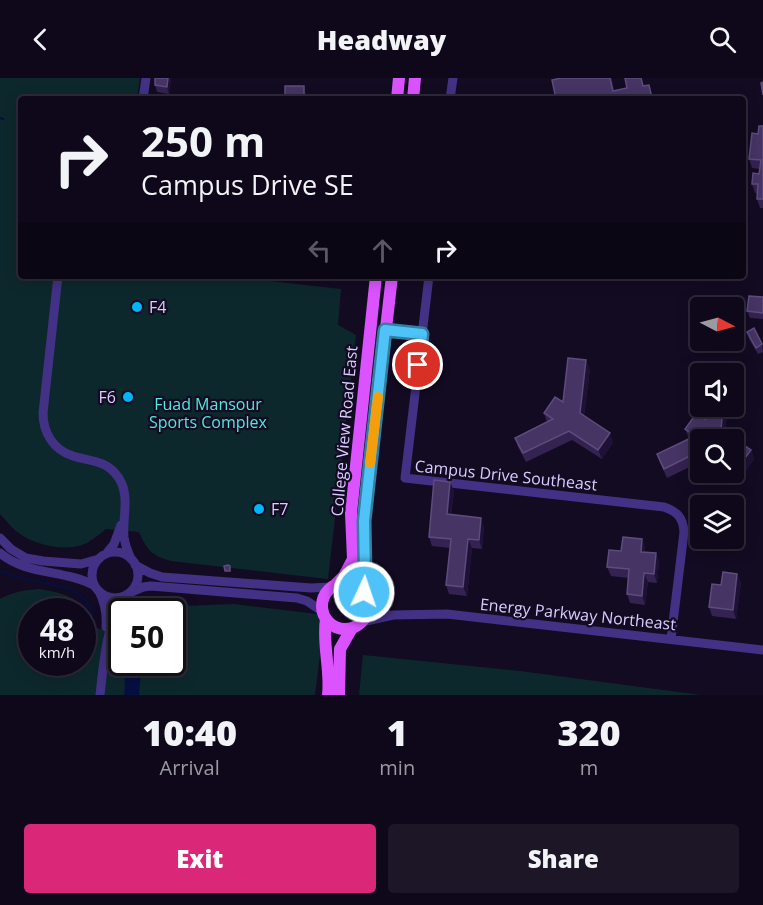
<!DOCTYPE html>
<style>
:root{--surface:#0e081a;--page:#1c1627;--text:#f1f3f6;--muted:#9b9aa2;--line:#2e2939;--accent:#db2777}
body{margin:0;font-family:"Open Sans",sans-serif;background:var(--page);color:var(--text);height:100vh;display:flex;flex-direction:column;font-size:22px;white-space:nowrap}
*{box-sizing:border-box;margin:0}
p{font-size:20px;color:var(--muted)}
.icon{flex:none;width:33px;height:33px;fill:none;stroke:currentColor;stroke-width:2;stroke-linecap:round;stroke-linejoin:round}
.map{position:relative;height:617px;overflow:hidden}
.details{display:flex;flex-direction:column;background:var(--surface);flex:1}
.details>*{flex:none}
.banner{position:absolute;left:18px;top:18px;width:728px;height:183px;border-radius:6px;box-shadow:0 3px 15px #0003,0 0 0 2px var(--line);background:#0e081a;color:var(--text);overflow:hidden}
.needle{width:39px;rotate:96deg}
.fabs{position:absolute;left:690px;top:219px;display:grid;gap:12px}
.fabs a{display:grid;place-items:center;width:54px;height:54px;border-radius:6px;background:var(--surface);box-shadow:0 3px 15px #0003,0 0 0 2px var(--line);font-size:30px}
.speed{position:absolute;left:18px;top:520px;display:flex;gap:12px;font-size:30px;font-weight:700;text-align:center}
.speed>*{display:grid;place-content:center;width:78px;height:78px;border-radius:50%;background:var(--surface);box-shadow:0 3px 15px #0003,0 0 0 2px var(--line);line-height:1}
.speed small{font-size:15px;font-weight:400}
.speed .limit{border:3px solid #111;border-radius:9px;background:#fff;color:#111}
.pin{position:absolute;display:grid;place-items:center;width:51px;height:51px;color:#fff;margin:-26px;border:3px solid #fff;border-radius:50%;box-shadow:0 2px 6px #0007}
.me{position:absolute;width:66px;margin:-33px;rotate:3deg;stroke-linejoin:round;filter:drop-shadow(0 0 4px #0008)}
.turn{display:flex;align-items:center;gap:21px;height:126px;padding:0 24px;font-size:27px}
.turn .icon{width:78px;height:78px;stroke-width:2.5}
.turn b{display:block;font-size:42px;line-height:51px}
.lanes{display:flex;align-items:center;height:57px;padding:0 24px;background:#0003;justify-content:center;gap:30px;direction:ltr}
.lanes .off{opacity:.35}
.eta{display:flex;justify-content:space-evenly;align-items:center;height:102px;text-align:center}
.eta b{font-size:36px;font-weight:800;line-height:42px}
.button{display:flex;gap:12px;margin-top:auto;padding:12px 24px}
.button a{flex:1;height:69px;border-radius:6px;background:var(--accent);color:#fff;font-size:24px;font-weight:800;line-height:69px;text-align:center}
.button a+a{background:var(--page);color:var(--text)}
header{display:flex;justify-content:space-between;align-items:center;height:78px;padding:0 24px;background:var(--surface);font-size:27px;font-weight:800}
.map>svg:first-child{display:block}
</style>
<header><svg class="icon" aria-label="back" viewBox="0 0 24 24"><path d="M15 5l-7 7 7 7"/></svg>Headway<svg class="icon" aria-label="search" viewBox="0 0 24 24"><circle cx="10" cy="10" r="6"/><path d="M15 15l6 6"/></svg></header>
<div class="map">
<svg width="763" height="617" viewBox="0 0 763 617">
<rect width="100%" height="100%" fill="#130b22"/>
<path fill="#0d282c" fill-rule="evenodd" d="M0,0H140L137,21H21V198H225L341,211L338,247L356,257L328,501L171,483C152,478 147,472 139,454L106,451C100,456 93,461 87,465C66,475 33,467 16,453C10,448 5,441 0,436Z
M40,511C69,516 82,520 93,550L120,553L121,546L122,585H172V534H150L156,529L234,526L325,537L315,617H0V521C13,514 24,512 40,511ZM32,534H82V585H32Z
M363,577L520,593L701,617H359Z"/>
<path fill="#051041" d="M124,585H144L140,603L139,617H124C126,606 124,596 124,585Z"/>
<g fill="none" stroke-linecap="round" stroke-linejoin="round">
<path stroke="#051041" stroke-width="2" d="M0,40L3,41
M0,493C29,509 89,498 93,542"/>
<path stroke="#433185" stroke-width="9" d="M143,21L146,0
M450,21L453,0
M58,198L43,335C43,354 53,372 73,378C88,383 104,382 115,395C132,414 122,437 124,459C125,467 128,474 131,481
M429,198L405,400L664,429C678,434 683,440 684,454L671,561
M385,252L422,257
M0,460L11,471L26,480L43,483L81,486L99,481
M92 497a23 23 0 1 1 46 0a23 23 0 1 1-46 0Z
M0,475C27,498 65,491 95,508
M106,476L114,466L121,447
M135,487L150,495L162,499L311,510L331,509
M99,513C105,525 107,536 106,549
M129,515L143,509L151,508L297,520L307,523L323,534
M367,520L389,538
M362,544L393,537L447,536L763,572
M100,617C104,582 106,550 123,519"/>
<path stroke="#db53ff" stroke-width="12" d="M397,21L399,0
M413,21L415,0
M322 528a23 23 0 1 1 46 0a23 23 0 1 1-46 0Z
M336,506L344,498L353,481L351,435L376,198
M364,514L365,496L364,443L392,198
M326,541C322,566 331,592 328,617
M339,617L340,571L352,550"/>
</g>
<path fill="#342251" d="M155,0H171L169,16L157,14L155,7Z
M763,48V130H760L757,121V115H755L752,106L759,96L760,91L752,90L749,81L758,56Z
M763,219V241L750,240L747,233Z
M747,254L762,266L763,274L758,276L749,261Z
M590,291L584,338L613,364L602,381L572,362L526,384L518,369L515,360L547,344L544,335L563,324Z
M706,328H728L725,354L751,372L754,381L743,397L734,391V362H700V384L667,400L660,385L657,376L689,360L685,351L696,336L705,341Z
M450,404L454,413L451,437L484,449L482,471L472,470L467,518L449,516L446,507L450,470L432,468L429,459Z
M642,461L645,470V474L656,475L659,484L657,505L648,504L645,527L630,525L627,516L628,500L611,498L607,489L621,473Z
M737,496L741,505L736,541L712,538L709,529L721,507Z"/>
<path fill="#1f1136" d="M168,0H171L169,16L167,9Z
M610,0H612L616,21L613,13Z
M304,8L306,15V21H304Z
M586,282L590,291L583,344L580,335Z
M723,328H728L724,361L721,352Z
M610,355L613,364L602,381L598,372Z
M751,372L754,381L743,397L739,388Z
M450,404L454,413L450,446L447,436Z
M481,440L484,449L482,471L479,462Z
M468,461L472,470L467,518L463,509Z
M642,461L645,470L644,483L641,474Z
M656,475L659,484L657,505L654,496Z
M644,495L648,504L645,527L642,518Z
M737,496L741,505L736,541L733,532Z"/>
<path fill="#453464" stroke="#5d4c7c" stroke-width="1.5" d="M155,0H168L167,9L155,7Z
M561,0H610L613,13L627,10L625,0H641L643,8L649,7L652,20L556,21L552,2Z
M763,4V17L761,5Z
M285,8H304V21H285Z
M759,48H763V121H757L758,106H752L753,95L759,96L761,82L749,81L752,55L758,56Z
M749,218L763,219V235L747,233Z
M754,250L762,266L756,270L747,254Z
M568,280L586,282L580,335L610,355L598,372L569,353L523,375L515,360L553,341L544,335L555,319L563,324Z
M706,328H723L721,352L751,372L739,388L734,384V362H700V373L664,391L657,376L695,358L685,351L696,336L705,341Z
M434,402L450,404L447,436L481,440L479,462L468,461L463,509L446,507L451,461L429,459Z
M623,459L642,461L641,474L656,475L654,496L644,495L642,518L627,516L629,491L607,489L609,472L621,473Z
M228,487L230,488V493H225L224,488Z
M723,494L737,496L733,532L709,529L712,506L721,507Z"/>
<g fill="none" stroke-linecap="round" stroke-linejoin="round">
<defs>
<path id="route" d="M364,514L365,496L364,443L385,252L422,256L418,287"/>
</defs>
<use href="#route" stroke="#337fa1" stroke-width="15"/>
<use href="#route" stroke="#4fc3f7" stroke-width="10"/>
<path stroke="#f59e0b" stroke-width="10" d="M370,385L378,319"/>
</g>
<g fill="#00b5f7" stroke="#130b22" stroke-width="2">
<circle cx="137" cy="229" r="6"/>
<circle cx="128" cy="319" r="6"/>
<circle cx="259" cy="431" r="6"/>
</g>
<g text-anchor="middle" stroke-width="4.5" stroke-linejoin="round" paint-order="stroke">
<g font-size="16" fill="#daccff" stroke="#130b22" text-anchor="start">
<text x="149" y="235">F4</text>
<text x="116" y="325" text-anchor="end">F6</text>
<text x="271" y="437">F7</text>
</g>
<g font-size="16" fill="#4deadd" stroke="#130b22">
<text x="208" y="332">Fuad Mansour<tspan x="208" dy="18">Sports Complex</tspan></text>
</g>
<g font-size="16" fill="#daccff" stroke="#130b22">
<text transform="translate(344 353) rotate(-85)" y="6">College View Road East</text>
<text transform="translate(506 397) rotate(6)" y="6">Campus Drive Southeast</text>
<text transform="translate(578 536) rotate(6)" y="6">Energy Parkway Northeast</text>
</g>
</g>
</svg>
<div class="fabs">
<a><svg class="needle" viewBox="-14 -14 28 28"><path d="M0-13l5 13h-10z" fill="#e53935"/><path d="M0 13l5-13h-10z" fill="#9b9aa2"/></svg></a>
<a><svg class="icon" aria-label="sound" viewBox="0 0 24 24"><path d="M4 9h4l5-4v14l-5-4H4zM17 9q2 3 0 6"/></svg></a>
<a><svg class="icon" aria-label="search" viewBox="0 0 24 24"><circle cx="10" cy="10" r="6"/><path d="M15 15l6 6"/></svg></a>
<a><svg class="icon" aria-label="layers" viewBox="0 0 24 24"><path d="M12 4l9 5-9 5-9-5zM3 14l9 5 9-5"/></svg></a>
</div>
<div class="speed"><div>48<small>km/h</small></div><div class="limit">50</div></div>
<div class="pin" style="left:418px;top:287px;background:#d93025"><svg class="icon" aria-label="arrive" viewBox="0 0 24 24"><path d="M6 21V4h12l-3 4 3 4H6"/></svg></div>
<svg class="me" style="left:364px;top:514px" viewBox="-20 -20 40 40"><circle r="17" fill="#4fc3f7" stroke="#fff" stroke-width="3"/><path d="M0-11L8 9 0 5-8 9z" fill="#fff"/></svg>
<div class="banner">
<div class="turn"><svg class="icon" aria-label="right" viewBox="0 0 24 24"><path d="M7 20v-9h11M14 6l5 5-5 5"/></svg><div><b>250 m</b>Campus Drive SE</div></div>
<div class="lanes"><svg class="icon off" aria-label="left" viewBox="0 0 24 24"><path d="M17 20v-9H6M10 6l-5 5 5 5"/></svg><svg class="icon off" aria-label="ahead" viewBox="0 0 24 24"><path d="M12 20V5M6 11l6-6 6 6"/></svg><svg class="icon" aria-label="right" viewBox="0 0 24 24"><path d="M7 20v-9h11M14 6l5 5-5 5"/></svg></div>
</div>
</div>
<section class="details">
<div class="eta">
<div><b>10:40</b><p>Arrival</p></div>
<div><b>1</b><p>min</p></div>
<div><b>320</b><p>m</p></div>
</div>
<div class="button"><a>Exit</a><a>Share</a></div>
</section>
